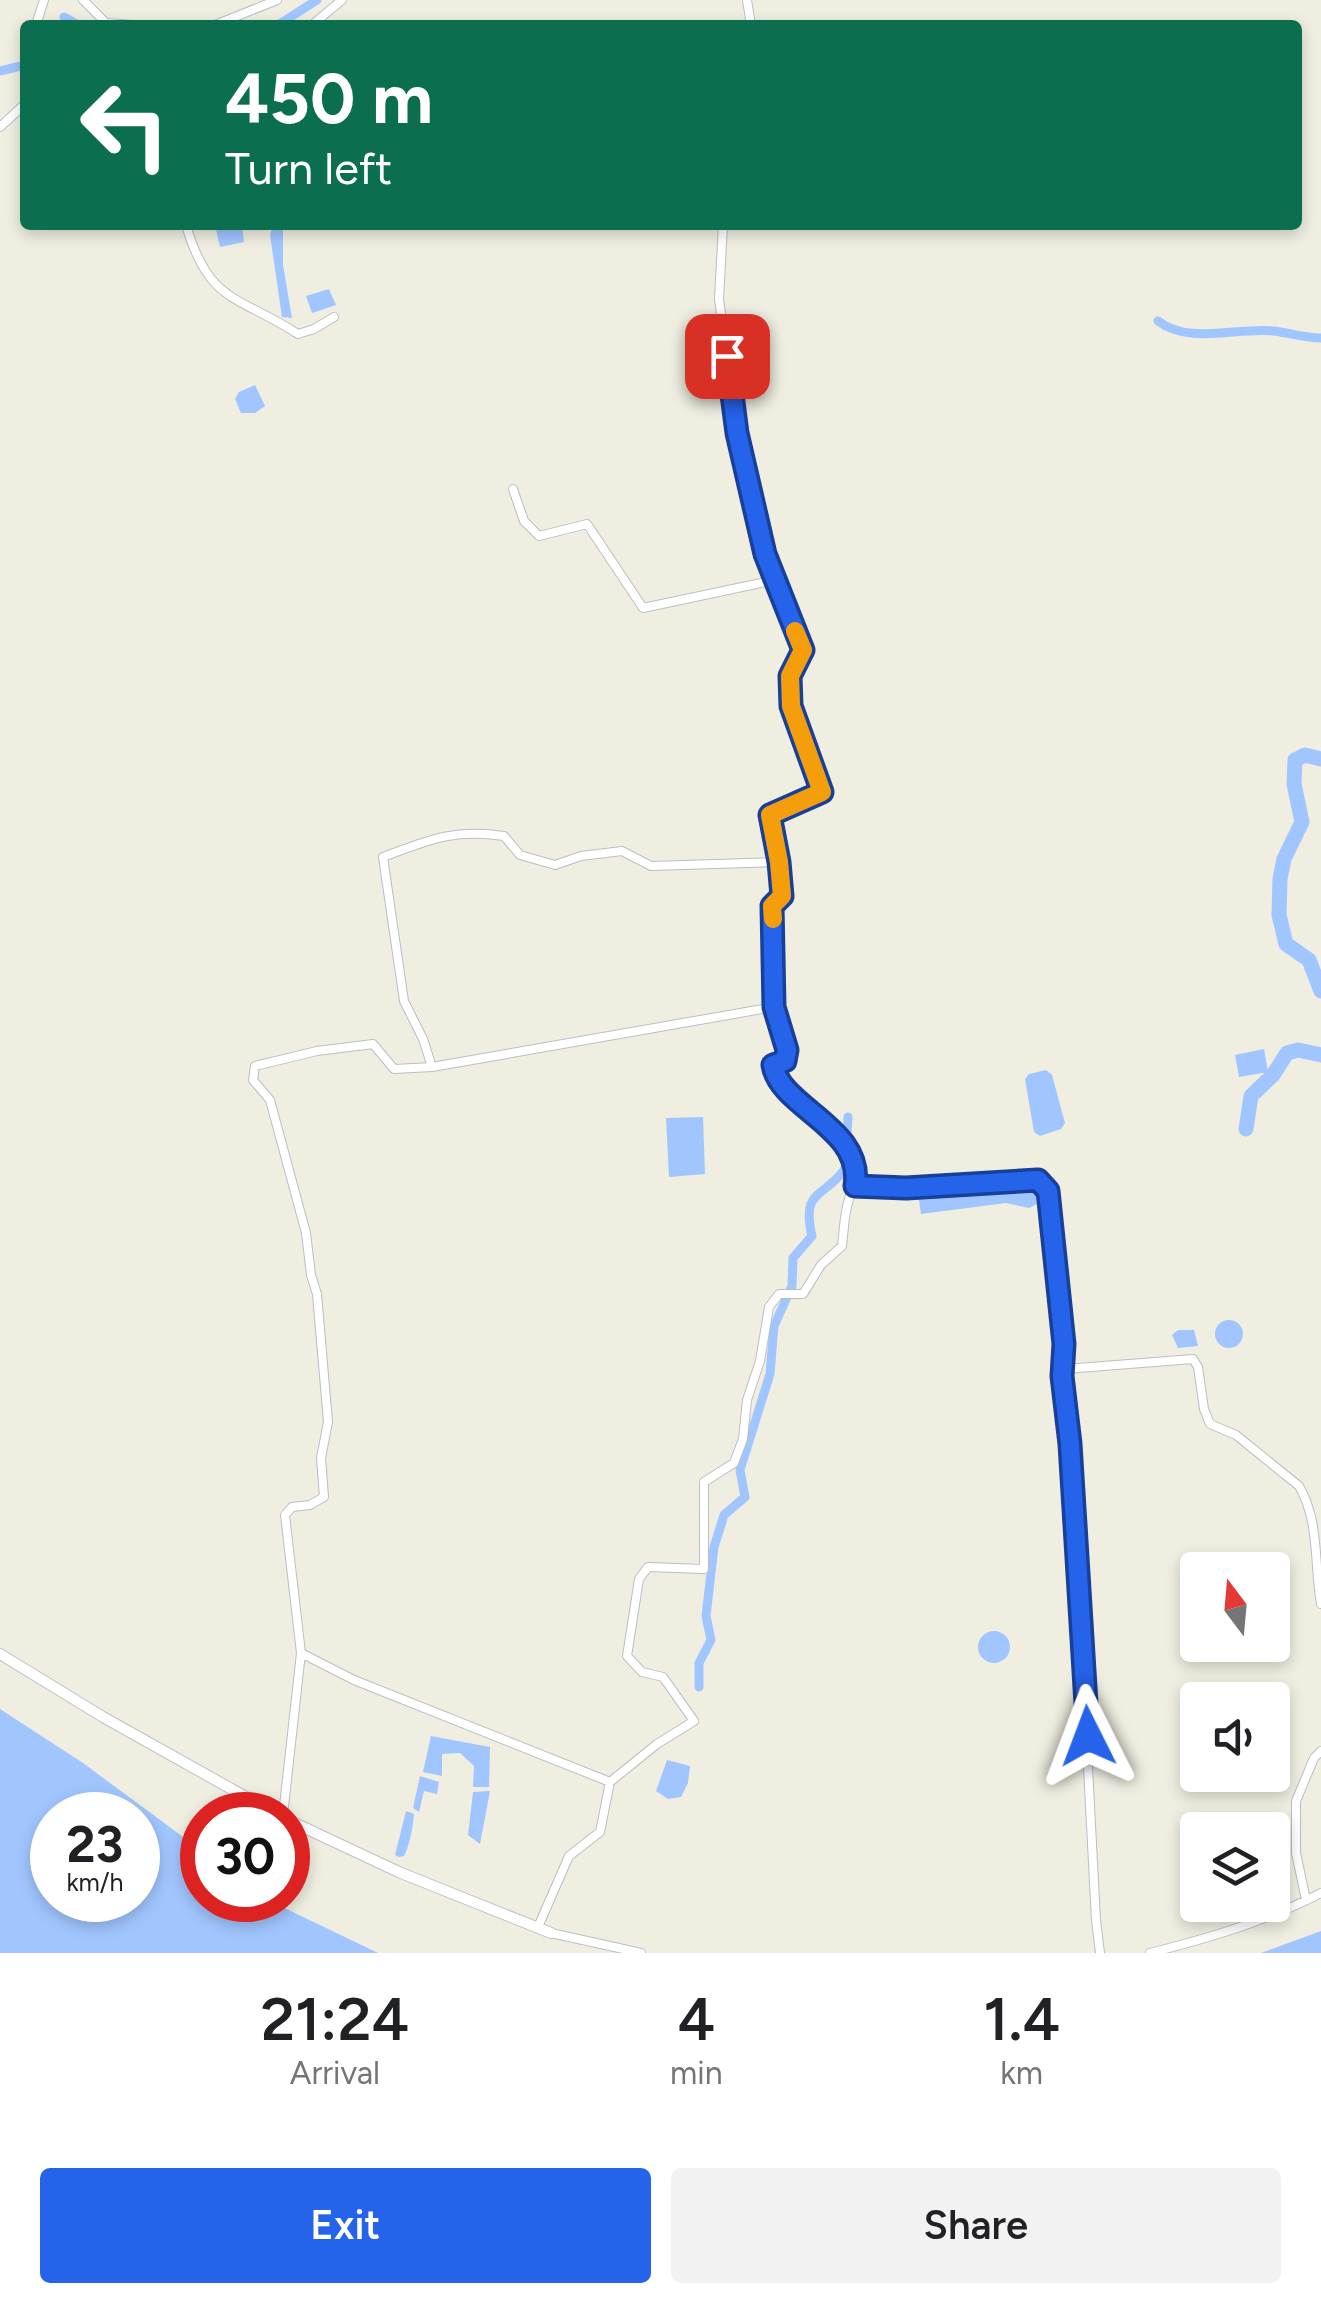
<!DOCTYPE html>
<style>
:root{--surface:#fff;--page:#f2f2f2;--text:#202124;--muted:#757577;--accent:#2563eb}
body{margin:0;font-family:Figtree,sans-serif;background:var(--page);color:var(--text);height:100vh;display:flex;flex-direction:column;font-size:38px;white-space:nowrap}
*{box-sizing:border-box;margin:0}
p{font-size:32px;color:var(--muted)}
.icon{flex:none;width:55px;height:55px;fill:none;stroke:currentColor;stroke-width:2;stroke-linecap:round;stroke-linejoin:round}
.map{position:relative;height:1953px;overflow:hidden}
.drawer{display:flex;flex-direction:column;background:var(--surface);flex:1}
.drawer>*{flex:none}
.guide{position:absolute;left:20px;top:20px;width:1282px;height:210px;border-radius:10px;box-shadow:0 5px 15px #0003;background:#0b6e4f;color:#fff;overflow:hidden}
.needle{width:65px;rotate:344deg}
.tools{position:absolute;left:1180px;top:1552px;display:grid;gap:20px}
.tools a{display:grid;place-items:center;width:110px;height:110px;border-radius:10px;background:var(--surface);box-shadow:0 5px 15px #0003;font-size:50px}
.speed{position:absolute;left:30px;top:1792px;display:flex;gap:20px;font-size:50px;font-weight:700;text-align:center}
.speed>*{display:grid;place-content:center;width:130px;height:130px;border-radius:50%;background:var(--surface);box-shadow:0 5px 15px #0003;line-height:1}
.speed small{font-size:25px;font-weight:400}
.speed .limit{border:15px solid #d22;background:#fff;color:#111}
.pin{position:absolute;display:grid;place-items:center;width:85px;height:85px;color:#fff;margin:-42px;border-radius:20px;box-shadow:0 5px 15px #0006}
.me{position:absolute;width:110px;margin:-55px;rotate:357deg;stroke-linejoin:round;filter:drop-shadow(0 0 8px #0008)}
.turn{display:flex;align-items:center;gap:35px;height:210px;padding:0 40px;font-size:45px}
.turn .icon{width:130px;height:130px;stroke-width:2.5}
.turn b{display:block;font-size:70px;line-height:85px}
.eta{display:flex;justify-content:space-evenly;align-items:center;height:170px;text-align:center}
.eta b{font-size:60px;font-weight:600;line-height:70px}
.action{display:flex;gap:20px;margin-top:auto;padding:20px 40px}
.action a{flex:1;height:115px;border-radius:10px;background:var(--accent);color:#fff;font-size:40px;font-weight:600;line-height:115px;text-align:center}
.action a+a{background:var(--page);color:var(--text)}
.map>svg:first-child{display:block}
</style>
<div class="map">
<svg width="1321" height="1953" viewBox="0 0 1321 1953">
<rect width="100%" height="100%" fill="#efeee1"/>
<path fill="#a1c6ff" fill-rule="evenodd" d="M215,225H242L244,242L220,247Z
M273,225H283V265L292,318L282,317L270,235Z
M329,289L336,305L312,313L306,296Z
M255,385L265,406L255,413H241L235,399L239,392Z
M1264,1049L1268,1072L1239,1077L1235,1055Z
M1046,1070L1052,1075L1065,1123L1061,1129L1040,1136L1034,1132L1025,1079L1029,1074Z
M703,1117L705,1174L669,1177L666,1118Z
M1033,1187L1038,1191L1039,1203L1029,1208L1006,1203L921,1214L918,1194L925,1190Z
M1215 1334a14 14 0 1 1 28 0a14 14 0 1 1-28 0Z
M1178,1330H1194L1198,1346L1178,1348L1172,1335Z
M978 1647a16 16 0 1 1 32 0a16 16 0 1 1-32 0Z
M0,1709L83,1763L202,1851V1900H268L378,1953H0ZM52,1815H138V1900H52Z
M431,1736L490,1747L489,1787H473L474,1766L460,1753L442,1754V1776L423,1772Z
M667,1760L690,1766L688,1783L681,1797L668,1799L656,1791Z
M420,1776L439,1782L437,1794L424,1791L419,1812L413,1808Z
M490,1791L480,1844L468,1835L473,1792Z
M406,1811L414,1814C413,1827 410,1844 404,1856L399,1857L395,1855Z
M1321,1931V1953H1261Z"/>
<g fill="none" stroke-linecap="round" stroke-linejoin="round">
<path stroke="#a1c6ff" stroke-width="9" d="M64,17L78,25
M278,25L317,0
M0,71L25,65
M1158,321C1189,345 1237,327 1274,331C1290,333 1305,338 1321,338
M699,1687V1663L711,1640L706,1616L714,1547L724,1515L745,1497L740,1470L770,1374L774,1326L792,1286L793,1258L812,1236C801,1189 823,1199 845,1169L848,1117"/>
<path stroke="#a1c6ff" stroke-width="15" d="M1321,759L1305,755L1295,760L1294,784L1302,822L1284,859L1280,879L1279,915L1286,944L1309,960L1321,991
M1246,1129L1251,1096L1273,1075L1287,1053L1298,1050L1321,1055"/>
<defs>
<path id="street" d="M83,0L106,23L134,25
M747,0L751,25
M36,25L44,0
M215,25L277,0
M312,25L342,0
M0,127L25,104
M186,225C209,304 238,295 298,334L314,329L334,317
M723,225L719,299L737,433L765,554L803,650L791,676V706L822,792L770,815L779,862
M513,489L524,521L539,536L587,524L643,608L775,580
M432,1067L423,1039L404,1001L383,857C431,839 452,829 504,836L520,855L555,865L581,856L622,851L651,866L779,862L781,896L772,906L774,1007L787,1050L785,1061L773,1065C780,1105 856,1127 856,1176C856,1185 851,1191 849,1199C844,1214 844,1230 842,1246L821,1265L803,1294H779L769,1307L760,1361L747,1400L743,1439L734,1463L704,1482V1569L648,1567L639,1579L627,1656L642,1672L663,1677L694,1721L657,1744L610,1782L600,1832L569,1856L538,1927
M855,1186L905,1188L1039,1179L1049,1191L1065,1369
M301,1653L354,1680L610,1782
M283,1815L301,1653L285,1515L292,1507L310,1505L324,1497L321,1458L328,1422L317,1294L311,1275L306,1233L270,1100L253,1080L255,1066L317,1051L373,1044L394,1069L432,1067L774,1007
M1306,1900L1296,1853V1801L1314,1758L1321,1751
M551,1933L641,1953
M1100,1953L1096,1920L1071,1444L1062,1375L1065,1369L1193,1359L1198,1367L1204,1409L1210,1424L1236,1435L1299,1486C1320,1522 1314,1565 1321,1604
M1150,1953C1209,1938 1267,1921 1321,1893"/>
<path id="secondary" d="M0,1654L103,1717L278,1815
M288,1820L401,1873L551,1933"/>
</defs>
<use href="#street" stroke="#bcbec4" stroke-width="10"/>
<use href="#secondary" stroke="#bec0c9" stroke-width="12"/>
<use href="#street" stroke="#fff" stroke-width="8"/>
<use href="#secondary" stroke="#fff" stroke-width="10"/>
</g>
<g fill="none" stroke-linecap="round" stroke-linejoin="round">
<defs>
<path id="route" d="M727,356L737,433L765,554L803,650L790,676L791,706L822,792L770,815L779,862L782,896L772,906L774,1007L787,1050L785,1061L773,1065C780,1108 864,1127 855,1186L906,1188L1038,1180L1048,1191L1064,1344L1062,1376L1070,1444L1088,1736"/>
</defs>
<use href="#route" stroke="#184099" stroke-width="25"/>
<use href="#route" stroke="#2563eb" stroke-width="18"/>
<path stroke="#f59e0b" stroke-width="18" d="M773,919L772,906L782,896L779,862L770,815L822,792L791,706L790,676L803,650L795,631"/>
</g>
</svg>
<div class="tools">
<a><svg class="needle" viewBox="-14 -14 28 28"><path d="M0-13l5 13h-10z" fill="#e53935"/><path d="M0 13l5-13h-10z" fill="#757577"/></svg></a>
<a><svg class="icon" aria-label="sound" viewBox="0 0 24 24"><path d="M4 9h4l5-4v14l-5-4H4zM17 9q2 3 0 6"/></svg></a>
<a><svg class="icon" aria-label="layers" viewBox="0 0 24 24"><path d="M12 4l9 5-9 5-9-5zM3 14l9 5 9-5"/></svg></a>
</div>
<div class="speed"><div>23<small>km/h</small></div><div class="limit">30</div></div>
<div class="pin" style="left:727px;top:356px;background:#d93025"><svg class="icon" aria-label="arrive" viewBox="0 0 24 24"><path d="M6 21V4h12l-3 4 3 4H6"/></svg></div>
<svg class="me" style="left:1088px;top:1736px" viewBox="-20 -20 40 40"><path d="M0-17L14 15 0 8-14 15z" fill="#2563eb" stroke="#fff" stroke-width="4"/></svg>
<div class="guide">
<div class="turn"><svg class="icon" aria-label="left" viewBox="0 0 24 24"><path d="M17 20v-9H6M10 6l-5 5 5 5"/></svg><div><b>450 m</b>Turn left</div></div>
</div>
</div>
<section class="drawer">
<div class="eta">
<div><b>21:24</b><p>Arrival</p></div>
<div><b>4</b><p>min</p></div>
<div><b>1.4</b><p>km</p></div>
</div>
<div class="action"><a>Exit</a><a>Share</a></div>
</section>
